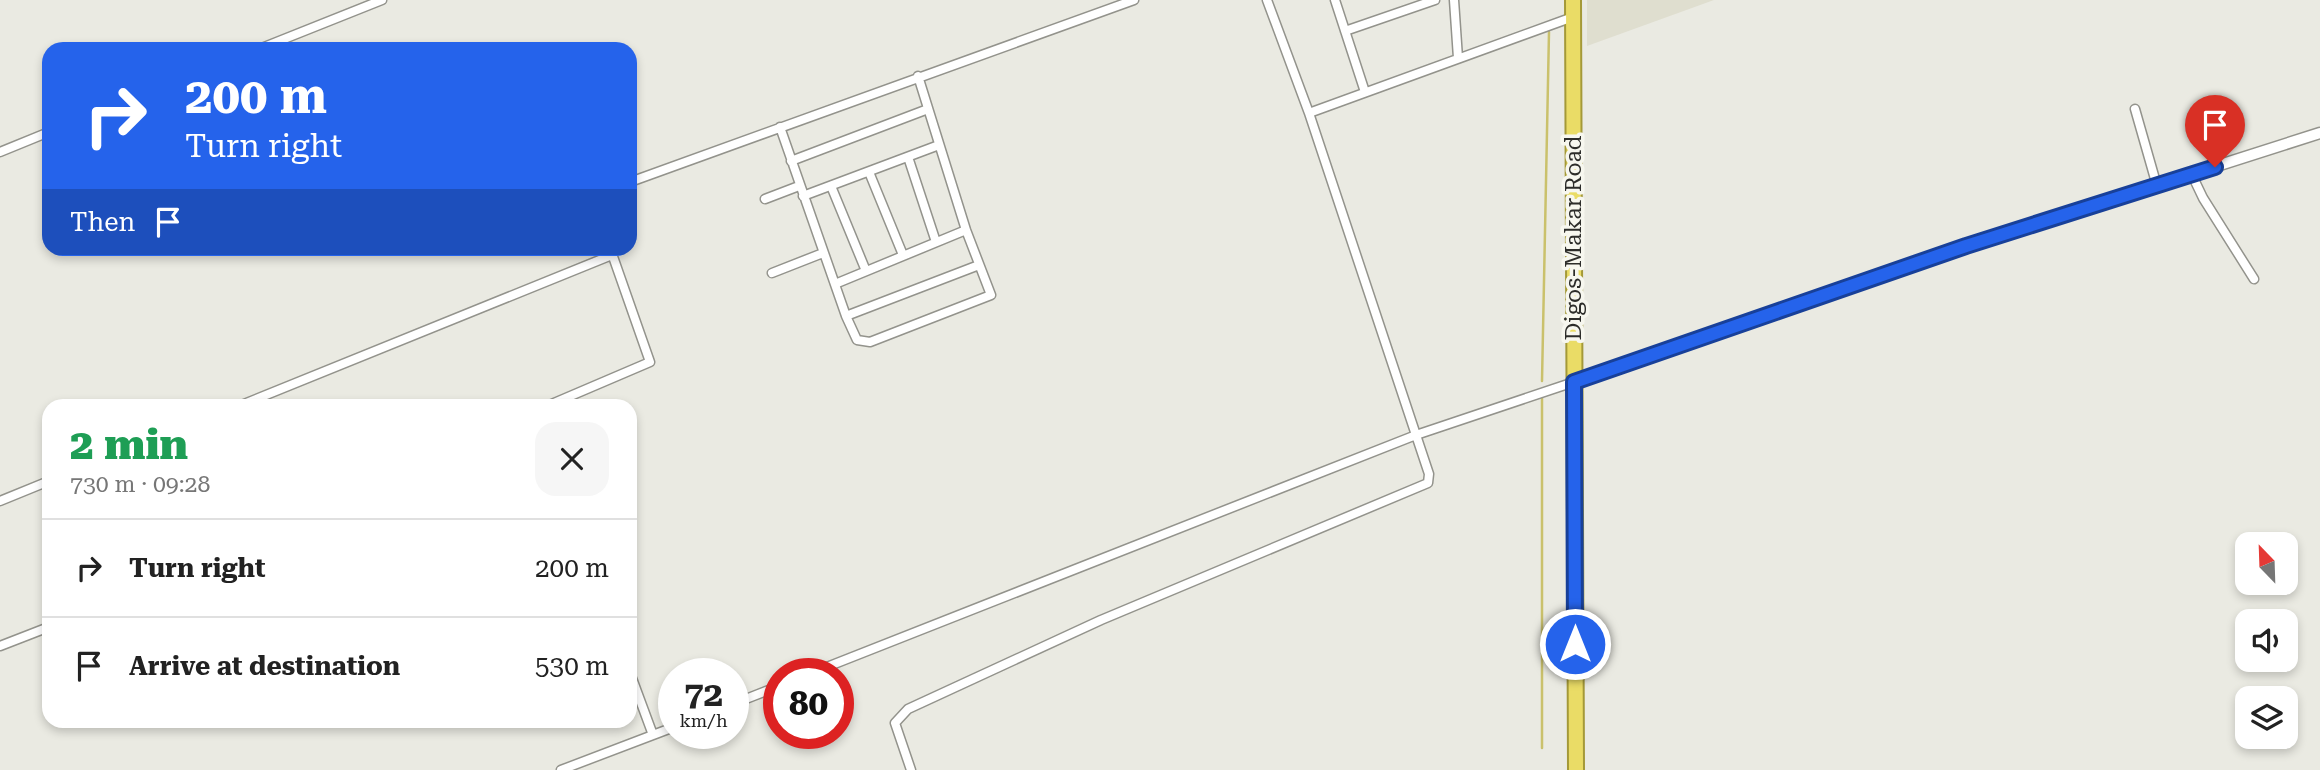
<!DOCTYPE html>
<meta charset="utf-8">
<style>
:root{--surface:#fff;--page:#f6f6f6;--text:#222;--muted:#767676;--line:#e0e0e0}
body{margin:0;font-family:"Roboto Serif",serif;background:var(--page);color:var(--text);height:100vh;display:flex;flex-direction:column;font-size:26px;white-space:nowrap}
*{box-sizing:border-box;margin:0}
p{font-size:23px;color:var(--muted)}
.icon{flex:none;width:38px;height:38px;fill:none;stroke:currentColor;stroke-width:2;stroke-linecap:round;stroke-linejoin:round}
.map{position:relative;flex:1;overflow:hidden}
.sheet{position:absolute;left:42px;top:399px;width:595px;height:329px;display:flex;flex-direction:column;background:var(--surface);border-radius:21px;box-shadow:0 4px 10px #0003}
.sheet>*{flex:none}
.guide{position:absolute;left:42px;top:42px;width:595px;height:214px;border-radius:21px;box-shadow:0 4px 10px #0003;background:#2563eb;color:#fff;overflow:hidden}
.needle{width:46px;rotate:337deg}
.buttons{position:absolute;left:2235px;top:532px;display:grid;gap:14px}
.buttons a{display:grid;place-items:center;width:63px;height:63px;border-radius:14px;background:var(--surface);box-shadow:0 4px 10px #0003;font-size:35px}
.speed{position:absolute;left:658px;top:658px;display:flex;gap:14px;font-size:35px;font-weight:700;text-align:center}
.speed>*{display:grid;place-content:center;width:91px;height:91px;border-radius:50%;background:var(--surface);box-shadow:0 4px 10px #0003;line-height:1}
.speed small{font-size:18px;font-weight:400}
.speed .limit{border:10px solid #d22;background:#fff;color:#111}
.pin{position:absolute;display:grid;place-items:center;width:60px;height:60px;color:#fff;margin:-72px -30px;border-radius:50% 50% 50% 0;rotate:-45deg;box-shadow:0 0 7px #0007}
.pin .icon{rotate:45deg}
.me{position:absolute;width:77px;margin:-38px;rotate:0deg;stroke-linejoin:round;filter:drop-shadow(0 0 5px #0008)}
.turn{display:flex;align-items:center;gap:24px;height:147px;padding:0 28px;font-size:32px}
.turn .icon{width:91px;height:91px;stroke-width:2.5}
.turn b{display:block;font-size:49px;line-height:60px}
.then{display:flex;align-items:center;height:66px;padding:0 28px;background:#0003;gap:14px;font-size:26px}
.round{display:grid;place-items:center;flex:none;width:74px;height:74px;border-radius:21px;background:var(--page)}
.overview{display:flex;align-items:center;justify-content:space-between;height:119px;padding:0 28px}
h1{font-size:42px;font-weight:800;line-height:52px;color:#1e9e55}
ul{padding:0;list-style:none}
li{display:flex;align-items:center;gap:21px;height:98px;padding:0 28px;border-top:2px solid var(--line)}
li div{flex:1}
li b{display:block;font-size:26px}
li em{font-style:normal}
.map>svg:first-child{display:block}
</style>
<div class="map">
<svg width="2320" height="770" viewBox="0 0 2320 770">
<rect width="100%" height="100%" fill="#eaeae2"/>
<path fill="#dfdecf" d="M1587,0H1714L1587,46Z"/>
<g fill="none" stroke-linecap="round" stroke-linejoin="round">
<path stroke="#cac16c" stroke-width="2.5" d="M1542,381L1549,32
M1542,398V748"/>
<defs>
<path id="minor" d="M1335,0L1365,92
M1454,0L1458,58
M1345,31L1435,0
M259,49L382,0
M2135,109L2157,186
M1309,113L1573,17
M780,127L846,316L857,340L870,342L991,295L966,230L918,76
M0,152L49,132
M908,157L936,242
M791,161L928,109
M869,172L903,255
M2192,175L2203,198L2254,279
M630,182L1134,0
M831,186L866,271
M803,196L939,145
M765,199L799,186
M772,273L823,253
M835,284L966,230
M846,316L979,265
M239,406L612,255
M547,406L650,362L610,248
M0,501L49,481
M0,646L49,627
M630,673L653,735
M809,674L1416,435L1574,382
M733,704L779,686
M561,770L674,727
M911,770L895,723L908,709L1101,620L1428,483L1429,474L1416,435L1309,113L1267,0"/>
<path id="tertiary" d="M1574,382L1966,246L2320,133"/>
<path id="trunk" d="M1573,0L1576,770"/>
</defs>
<use href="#minor" stroke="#93938c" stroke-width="11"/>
<use href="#tertiary" stroke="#93938c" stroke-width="13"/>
<use href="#trunk" stroke="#a49938" stroke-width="18"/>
<use href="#minor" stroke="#fff" stroke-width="8"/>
<use href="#tertiary" stroke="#fff" stroke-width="10"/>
<use href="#trunk" stroke="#eadc66" stroke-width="14"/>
</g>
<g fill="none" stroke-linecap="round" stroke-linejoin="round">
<defs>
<path id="route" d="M1575,644L1574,382L1966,246L2215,167"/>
</defs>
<use href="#route" stroke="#184099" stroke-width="18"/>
<use href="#route" stroke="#2563eb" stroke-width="12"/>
</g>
<g text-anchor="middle" stroke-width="7" stroke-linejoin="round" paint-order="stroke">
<g font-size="23" fill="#2d2d2a" stroke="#f7f7ef">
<text transform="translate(1573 238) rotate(-90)" y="8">Digos-Makar Road</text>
</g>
</g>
</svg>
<div class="buttons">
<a><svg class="needle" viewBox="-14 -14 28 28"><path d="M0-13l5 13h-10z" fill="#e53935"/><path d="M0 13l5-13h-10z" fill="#767676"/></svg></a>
<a><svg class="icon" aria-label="sound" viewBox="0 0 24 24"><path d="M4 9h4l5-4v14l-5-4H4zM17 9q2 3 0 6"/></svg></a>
<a><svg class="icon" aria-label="layers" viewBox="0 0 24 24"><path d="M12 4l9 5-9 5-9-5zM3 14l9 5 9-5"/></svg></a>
</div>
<div class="speed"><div>72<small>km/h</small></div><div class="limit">80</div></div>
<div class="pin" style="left:2215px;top:167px;background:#d93025"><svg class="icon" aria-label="arrive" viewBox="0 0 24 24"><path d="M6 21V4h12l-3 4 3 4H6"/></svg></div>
<svg class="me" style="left:1575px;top:644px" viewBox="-20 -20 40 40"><circle r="17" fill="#2563eb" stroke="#fff" stroke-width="3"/><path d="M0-11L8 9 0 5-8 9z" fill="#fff"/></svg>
<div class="guide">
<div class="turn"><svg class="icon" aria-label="right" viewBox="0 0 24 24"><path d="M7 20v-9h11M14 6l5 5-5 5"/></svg><div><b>200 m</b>Turn right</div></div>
<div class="then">Then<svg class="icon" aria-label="arrive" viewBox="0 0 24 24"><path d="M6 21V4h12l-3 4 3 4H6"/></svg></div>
</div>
<section class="sheet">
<div class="overview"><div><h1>2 min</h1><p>730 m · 09:28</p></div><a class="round"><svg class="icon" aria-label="close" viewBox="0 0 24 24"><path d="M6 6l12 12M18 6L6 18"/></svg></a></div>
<ul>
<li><svg class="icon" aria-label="right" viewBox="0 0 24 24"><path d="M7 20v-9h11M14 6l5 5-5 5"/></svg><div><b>Turn right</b></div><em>200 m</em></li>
<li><svg class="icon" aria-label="arrive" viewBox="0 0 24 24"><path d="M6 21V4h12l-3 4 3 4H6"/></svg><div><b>Arrive at destination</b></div><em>530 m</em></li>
</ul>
</section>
</div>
